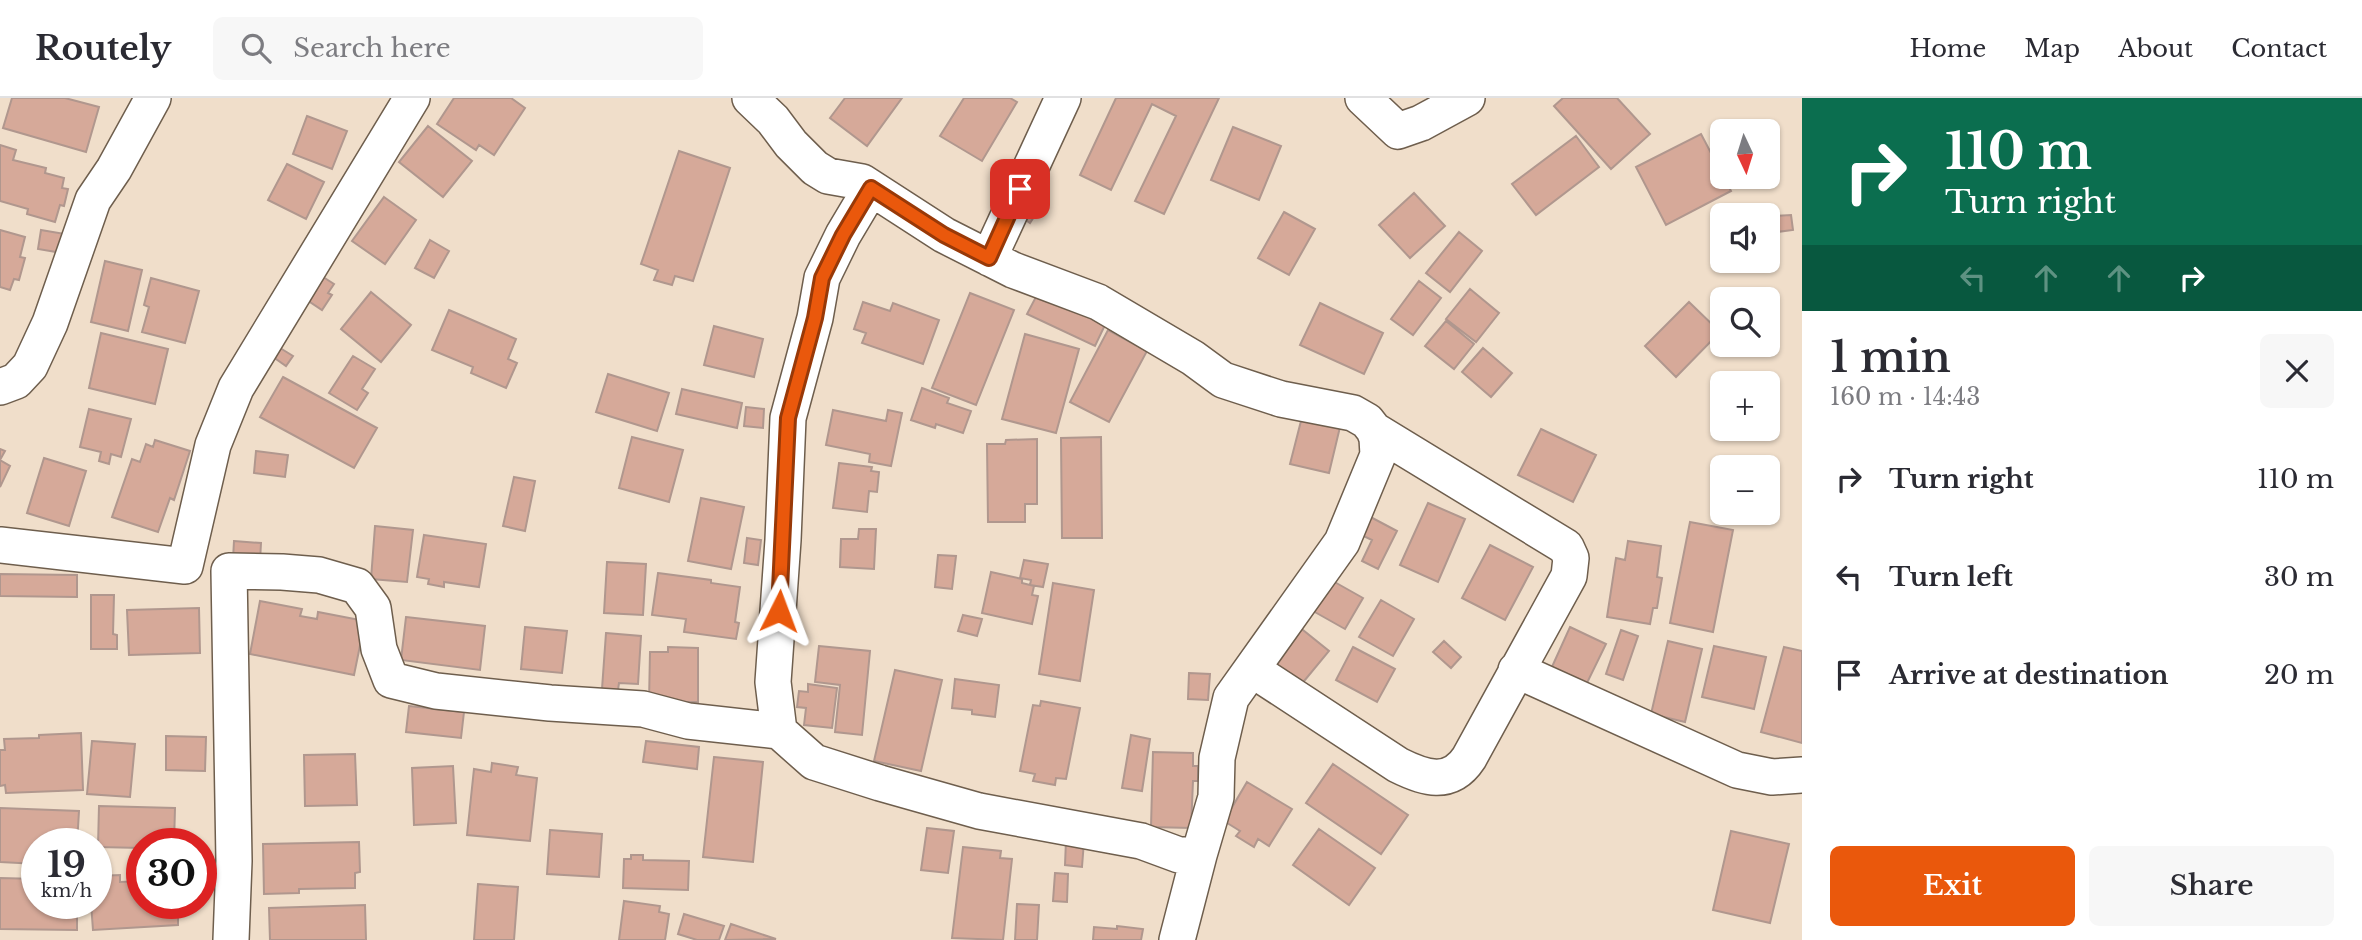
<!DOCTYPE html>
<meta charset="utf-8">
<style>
:root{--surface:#fff;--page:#f7f7f7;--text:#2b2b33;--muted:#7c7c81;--line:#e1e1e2;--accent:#ea580c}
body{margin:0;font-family:"Libre Baskerville",serif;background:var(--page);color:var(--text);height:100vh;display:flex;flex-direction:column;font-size:26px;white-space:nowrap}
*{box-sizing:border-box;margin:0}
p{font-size:23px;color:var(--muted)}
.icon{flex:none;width:38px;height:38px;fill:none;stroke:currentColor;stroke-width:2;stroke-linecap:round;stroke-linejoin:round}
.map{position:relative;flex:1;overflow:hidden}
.sheet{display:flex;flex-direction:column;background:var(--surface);width:560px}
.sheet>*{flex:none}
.top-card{background:#0b6e4f;color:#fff;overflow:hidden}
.needle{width:46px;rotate:176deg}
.controls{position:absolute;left:1710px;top:21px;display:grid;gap:14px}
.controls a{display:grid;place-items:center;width:70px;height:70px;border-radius:10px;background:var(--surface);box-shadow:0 2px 5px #0004;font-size:35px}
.speed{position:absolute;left:21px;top:730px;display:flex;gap:14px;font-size:35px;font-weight:700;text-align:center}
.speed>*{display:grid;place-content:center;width:91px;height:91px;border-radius:50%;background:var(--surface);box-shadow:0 2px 5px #0004;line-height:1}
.speed small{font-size:18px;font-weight:400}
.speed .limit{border:10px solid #d22;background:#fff;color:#111}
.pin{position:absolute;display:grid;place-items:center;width:60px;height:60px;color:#fff;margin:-30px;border-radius:14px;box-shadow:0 4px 10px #0006}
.me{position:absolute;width:77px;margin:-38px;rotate:3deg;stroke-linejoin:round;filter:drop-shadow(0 0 5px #0008)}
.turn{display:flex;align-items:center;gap:24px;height:147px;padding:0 28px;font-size:32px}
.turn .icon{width:91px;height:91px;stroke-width:2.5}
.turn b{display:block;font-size:49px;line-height:60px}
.lanes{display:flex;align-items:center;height:66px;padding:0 28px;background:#0003;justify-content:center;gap:35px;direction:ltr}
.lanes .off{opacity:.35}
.round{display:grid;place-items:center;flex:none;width:74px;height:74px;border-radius:10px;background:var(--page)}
.overview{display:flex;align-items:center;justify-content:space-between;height:119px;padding:0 28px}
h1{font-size:42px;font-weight:600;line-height:52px}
.button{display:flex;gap:14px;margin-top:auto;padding:14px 28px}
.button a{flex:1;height:80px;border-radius:10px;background:var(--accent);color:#fff;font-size:28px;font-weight:600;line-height:80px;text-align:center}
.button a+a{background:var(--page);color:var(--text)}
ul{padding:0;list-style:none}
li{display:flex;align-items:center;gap:21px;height:98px;padding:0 28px}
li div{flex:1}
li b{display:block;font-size:26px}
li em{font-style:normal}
header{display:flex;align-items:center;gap:42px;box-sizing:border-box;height:98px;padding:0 35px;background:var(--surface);border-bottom:2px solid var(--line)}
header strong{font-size:33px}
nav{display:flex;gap:38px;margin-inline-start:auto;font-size:24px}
.search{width:490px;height:63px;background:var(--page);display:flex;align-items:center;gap:18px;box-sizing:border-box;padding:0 24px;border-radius:10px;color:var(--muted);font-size:26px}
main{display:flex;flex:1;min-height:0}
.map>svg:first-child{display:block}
</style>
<header>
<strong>Routely</strong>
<div class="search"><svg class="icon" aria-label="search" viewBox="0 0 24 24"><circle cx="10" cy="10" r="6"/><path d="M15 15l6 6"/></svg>Search here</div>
<nav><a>Home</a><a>Map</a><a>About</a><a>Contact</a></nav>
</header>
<main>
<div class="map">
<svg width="1802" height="842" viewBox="0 0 1802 842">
<rect width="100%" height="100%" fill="#f0deca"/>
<path fill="#d6a999" stroke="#b0978e" stroke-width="2" d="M12,0H65L99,9L86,54L3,30Z
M454,0H511L525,10L494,57L479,47L476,52L437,26Z
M845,0H902L867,48L830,20Z
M964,0H1010L1017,4L982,63L940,38Z
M1116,0H1219L1164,116L1135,103L1176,18L1152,6L1111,92L1080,77Z
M1563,0H1617L1650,36L1611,71L1554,8Z
M307,18L347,33L332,71L293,56Z
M428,28L472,63L443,99L399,64Z
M1233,29L1281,48L1259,102L1211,82Z
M1701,36L1731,93L1666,127L1636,69Z
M1576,38L1599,69L1536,117L1512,86Z
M0,47L16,52L13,62L46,70L45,75L64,80L62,90L68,91L64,108L60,107L55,124L27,116L28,111L0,103Z
M679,53L730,70L693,183L675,178L672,187L654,182L658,172L641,166Z
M287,66L324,84L306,121L268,102Z
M1414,95L1445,128L1410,160L1379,127Z
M384,99L416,122L385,166L352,143Z
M1031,100L1042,106L1030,125L1020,118Z
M1284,114L1315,131L1289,177L1258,160Z
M1791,117L1793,132L1777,134L1775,118Z
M0,132L25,139L20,159L25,160L19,182L14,181L10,192L0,189Z
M41,132L65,136L62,155L38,151Z
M1459,134L1482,153L1450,194L1426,175Z
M430,142L449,153L434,180L415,170Z
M105,163L142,172L128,233L91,224Z
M320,177L334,186L328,195L332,197L322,212L301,198Z
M151,180L199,193L185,245L142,234L149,209L144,207Z
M1419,183L1441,200L1413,237L1391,221Z
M1470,191L1499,215L1476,244L1446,221Z
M371,194L411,227L381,264L341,231Z
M970,195L1014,212L976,307L932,290Z
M1038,195L1105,227L1095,248L1027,216Z
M863,204L890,213L893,205L939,222L923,266L862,245L866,235L854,231Z
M1689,204L1720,234L1676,279L1645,248Z
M1320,205L1383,235L1364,276L1300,247Z
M449,212L516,241L508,261L517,265L506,290L471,275L473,269L432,252Z
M1446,223L1474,246L1454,271L1425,248Z
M714,228L763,241L754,279L704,267Z
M1108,232L1147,253L1109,324L1070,304Z
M101,235L168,251L155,306L89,290Z
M1025,236L1079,251L1056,335L1002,321Z
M272,245L293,258L286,268L266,254Z
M1483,250L1512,275L1491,299L1462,274Z
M353,258L375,271L362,291L368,295L357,312L329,295Z
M608,276L669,295L657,333L596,314Z
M283,279L377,330L354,370L260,319Z
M922,290L949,300L947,305L971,313L963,335L936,326L935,330L911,322Z
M682,291L742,305L737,330L676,316Z
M746,309L764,311L763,330L744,328Z
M89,311L131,321L121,359L111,356L109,366L99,363L101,354L80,349Z
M833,312L886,323L888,312L902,315L891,368L869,364L870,356L826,347Z
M1302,319L1340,329L1329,375L1290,366Z
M1541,331L1596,357L1573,404L1518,377Z
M632,339L683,352L669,404L619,390Z
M1101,339L1102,440H1062L1061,340Z
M1037,341V406H1025V424H988L987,346H1005L1006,342Z
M155,342L190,353L174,402L170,400L158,434L112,419L132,361L140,364L146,346L153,349Z
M0,351L5,353L0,362L10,368L0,389Z
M256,353L288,357L285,379L254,375Z
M44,360L86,373L69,428L27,415Z
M839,365L872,369L871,373L879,374L877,394L869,393L867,414L833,410Z
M514,379L535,383L525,433L503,428Z
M701,400L744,409L731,471L688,463Z
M1428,405L1465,421L1438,484L1400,467Z
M1363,415L1397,433L1378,471L1362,463L1372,442L1353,433Z
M1690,424L1733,432L1713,534L1670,525Z
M375,428L413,432L407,484L371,481Z
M859,431H876L874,471L840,469L841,441H858Z
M424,437L486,446L479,489L444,484V489L428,486L429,481L417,479Z
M747,440L761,442L758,467L744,465Z
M234,443L261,445L260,463L233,461Z
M1628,443L1661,448L1657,479L1662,480L1657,510H1653L1650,526L1607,519L1616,460L1625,462Z
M1490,447L1533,469L1505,522L1462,500Z
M938,457L956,458L952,491L935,489Z
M1024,462L1048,466L1043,489L1030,487L1031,482L1020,480Z
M607,464L646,466L643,517L604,515Z
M991,474L1022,481V485L1034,488L1032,497L1038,498L1032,526L982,515Z
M658,475L711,482V485L740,489L735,524L739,525L736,541L684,534L686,521L652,517Z
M0,476L77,477V499L0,498Z
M1331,482L1363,500L1345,531L1313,513Z
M1053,485L1094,492L1080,583L1039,576Z
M91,497H114L113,536L117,537V551H91Z
M1381,502L1414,521L1393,558L1359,539Z
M260,503L302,511L300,518L317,521L318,514L365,523L354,577L250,556Z
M199,510L200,555L129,557L127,512Z
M963,517L982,521L977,538L958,533Z
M406,519L485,528L480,572L401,562Z
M1298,528L1329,553L1300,588L1269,563Z
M525,529L567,533L562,575L521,571Z
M1570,529L1606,546L1586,587L1551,571Z
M1621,532L1638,538L1623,582L1606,576Z
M606,535L641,538L638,586L619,585L618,592L602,591Z
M1444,543L1461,559L1451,570L1433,554Z
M1668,543L1702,551L1685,624L1651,616Z
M819,548L870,553L862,637L835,634L840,587L815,584Z
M1714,548L1766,559L1754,611L1702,599Z
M668,549L698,550V604H649L650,554H668Z
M1353,549L1395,571L1377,604L1336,582Z
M1784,549L1802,553V645L1761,634Z
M895,572L942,582L921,673L874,663Z
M1189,575L1210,576L1208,602L1188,601Z
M955,581L999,587L995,619L972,616V612L952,610Z
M808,586L837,590L832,630L804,627L806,610L797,609L799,593L808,594Z
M1041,603L1080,610L1066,681L1056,680L1055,687L1033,683L1035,676L1020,673L1033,607L1040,608Z
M409,608L464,614L461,640L406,634Z
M81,635L83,692L6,695L5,687L0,688V652H5L4,641L39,640V637Z
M1131,637L1150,641L1142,693L1122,690Z
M166,638L206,639L205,673L166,672Z
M92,643L135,646L130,699L87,696Z
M646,643L699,649L697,671L643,664Z
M1153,654L1193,655V668H1198V683H1193L1191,730L1151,729Z
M355,656L357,707L305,708L304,657Z
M714,659L763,664L753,764L703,759Z
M492,665L518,669L516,677L537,680L530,743L467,737L474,671L491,674Z
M1333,666L1408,717L1381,756L1306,705Z
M453,668L456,725L414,727L412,670Z
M1247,684L1292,711L1269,748L1258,741L1254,749L1236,738L1240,733L1224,723Z
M99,708L175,710L174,746H142V750L98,749Z
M0,710L79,713L77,746H37V766L0,764Z
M927,730L954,733L948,775L921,772Z
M1319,731L1375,770L1349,807L1293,767Z
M550,732L602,736L599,779L547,776Z
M1731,733L1789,746L1770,825L1713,812Z
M1066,742L1084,743L1082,769L1065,767Z
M359,744L360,774L355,775V790L299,791V795L264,796L263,746Z
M963,749L1001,753L1000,760L1012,761L1003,842L952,840Z
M631,757H643V762L689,763L688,792L623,790L624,761H631Z
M1055,775L1068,776L1067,804L1053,803Z
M120,777V784L142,783V805H185V813L178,814V827L93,832L91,805H96V778Z
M0,780L37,781V805H77V832L0,831Z
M478,786L518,789L514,842H474Z
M624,803L660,808L659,814L669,816L665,842H619Z
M1017,806L1039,807L1037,842H1015Z
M365,807L366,842H270L269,810Z
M684,816L724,828L719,842H697L678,836Z
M731,826L776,841L725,842Z
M1117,828L1143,831L1141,842H1093L1094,829L1117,831Z"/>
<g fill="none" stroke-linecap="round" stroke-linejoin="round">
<defs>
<path id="minor" d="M750,0L773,22L791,46L815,70L828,78L862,84L944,137L1013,172L1098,204L1193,260L1223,282L1281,301L1353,315L1367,323L1374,332L1377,340L1378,357L1342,444L1231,600L1217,660L1216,699L1199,757H1179L1141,743L979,713L880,685L814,664L779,633L773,584L783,442L788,320L815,220L822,180L843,137L871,90
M1363,0L1398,33L1421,25L1467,0
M989,160L1063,0
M0,289L16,283L30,268L50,225L93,102L114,71L153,0
M0,447L185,468L213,347L236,290L412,0
M1253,572L1398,667C1424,680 1450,689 1469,660L1569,478L1571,460L1566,449L1374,332
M1516,572L1737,672L1772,679L1802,677
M231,842L234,763L229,473L282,474L319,477L357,488L373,510L379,551L391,582L436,593L550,605L643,611L688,623L779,633
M1177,842L1199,757"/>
</defs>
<use href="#minor" stroke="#6e5e4d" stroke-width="38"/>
<use href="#minor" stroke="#fff" stroke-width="35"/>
</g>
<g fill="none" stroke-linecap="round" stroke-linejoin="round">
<defs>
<path id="route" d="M779,513L788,320L815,220L822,180L843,137L871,90L944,137L989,160L1020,91"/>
</defs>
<use href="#route" stroke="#983908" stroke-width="18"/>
<use href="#route" stroke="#ea580c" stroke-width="12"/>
</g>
</svg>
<div class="controls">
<a><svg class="needle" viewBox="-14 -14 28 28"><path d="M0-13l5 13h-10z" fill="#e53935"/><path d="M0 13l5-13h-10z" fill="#7c7c81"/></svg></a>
<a><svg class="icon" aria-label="sound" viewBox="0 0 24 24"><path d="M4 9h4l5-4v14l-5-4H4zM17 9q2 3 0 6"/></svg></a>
<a><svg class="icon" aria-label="search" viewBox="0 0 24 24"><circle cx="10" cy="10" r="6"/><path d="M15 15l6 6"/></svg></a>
<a>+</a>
<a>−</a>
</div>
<div class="speed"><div>19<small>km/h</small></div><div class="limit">30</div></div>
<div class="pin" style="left:1020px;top:91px;background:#d93025"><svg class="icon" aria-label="arrive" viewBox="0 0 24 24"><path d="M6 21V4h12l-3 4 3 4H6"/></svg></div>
<svg class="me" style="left:779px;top:513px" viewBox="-20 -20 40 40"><path d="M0-17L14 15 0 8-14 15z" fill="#ea580c" stroke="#fff" stroke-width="4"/></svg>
</div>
<section class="sheet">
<div class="top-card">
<div class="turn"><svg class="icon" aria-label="right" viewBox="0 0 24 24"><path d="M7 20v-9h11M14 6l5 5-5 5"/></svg><div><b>110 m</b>Turn right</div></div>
<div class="lanes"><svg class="icon off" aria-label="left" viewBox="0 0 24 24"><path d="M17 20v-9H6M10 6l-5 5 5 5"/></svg><svg class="icon off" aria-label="ahead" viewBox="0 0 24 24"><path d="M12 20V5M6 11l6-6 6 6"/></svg><svg class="icon off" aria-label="ahead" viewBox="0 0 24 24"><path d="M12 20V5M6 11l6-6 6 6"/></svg><svg class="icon" aria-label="right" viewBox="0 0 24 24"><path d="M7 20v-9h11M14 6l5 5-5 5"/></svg></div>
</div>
<div class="overview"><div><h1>1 min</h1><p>160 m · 14:43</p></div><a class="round"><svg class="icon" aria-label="close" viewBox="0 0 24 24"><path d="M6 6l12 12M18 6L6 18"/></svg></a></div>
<ul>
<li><svg class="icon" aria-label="right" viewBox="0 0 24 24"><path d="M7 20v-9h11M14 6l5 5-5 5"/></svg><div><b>Turn right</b></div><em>110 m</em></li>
<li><svg class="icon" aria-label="left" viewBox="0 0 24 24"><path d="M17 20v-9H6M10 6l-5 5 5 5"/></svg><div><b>Turn left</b></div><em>30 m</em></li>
<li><svg class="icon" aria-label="arrive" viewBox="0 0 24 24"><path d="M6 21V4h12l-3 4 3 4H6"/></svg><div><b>Arrive at destination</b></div><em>20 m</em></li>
</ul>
<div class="button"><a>Exit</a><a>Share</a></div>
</section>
</main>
